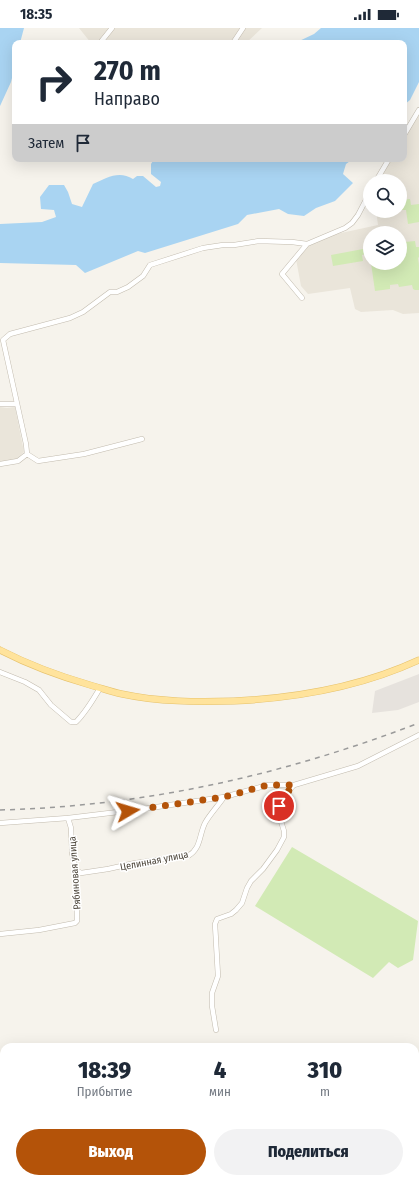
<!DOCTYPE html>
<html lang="ru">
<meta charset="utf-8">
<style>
:root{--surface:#fff;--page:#f2f2f3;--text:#1f2937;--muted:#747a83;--accent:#b45309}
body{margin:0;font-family:"Fira Sans Condensed",sans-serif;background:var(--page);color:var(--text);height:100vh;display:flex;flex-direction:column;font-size:15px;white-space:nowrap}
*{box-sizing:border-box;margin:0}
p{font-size:13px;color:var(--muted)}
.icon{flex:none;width:22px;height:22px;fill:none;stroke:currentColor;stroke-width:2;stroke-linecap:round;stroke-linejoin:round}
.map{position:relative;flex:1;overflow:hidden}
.details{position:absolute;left:0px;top:1015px;width:419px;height:140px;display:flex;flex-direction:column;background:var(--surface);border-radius:12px 12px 0 0;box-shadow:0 4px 16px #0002}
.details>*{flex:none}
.top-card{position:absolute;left:12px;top:12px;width:395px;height:122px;border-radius:8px;box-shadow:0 4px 16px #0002;background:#fff;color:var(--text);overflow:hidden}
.tools{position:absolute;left:363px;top:146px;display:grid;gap:8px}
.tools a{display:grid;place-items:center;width:44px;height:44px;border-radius:50%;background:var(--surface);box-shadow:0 4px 16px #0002;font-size:20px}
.pin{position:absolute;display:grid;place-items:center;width:34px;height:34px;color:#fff;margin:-17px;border:2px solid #fff;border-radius:50%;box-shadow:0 1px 4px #0007}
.me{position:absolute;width:44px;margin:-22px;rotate:83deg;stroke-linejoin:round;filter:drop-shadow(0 0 3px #0008)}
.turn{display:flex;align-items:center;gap:14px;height:84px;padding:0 16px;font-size:18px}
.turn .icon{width:52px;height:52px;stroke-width:2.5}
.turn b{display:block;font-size:28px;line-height:34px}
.then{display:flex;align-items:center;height:38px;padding:0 16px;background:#0003;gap:8px;font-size:15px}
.eta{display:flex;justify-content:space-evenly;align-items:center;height:68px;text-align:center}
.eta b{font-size:24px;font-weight:800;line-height:28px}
.button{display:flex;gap:8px;margin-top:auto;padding:8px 16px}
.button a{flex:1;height:46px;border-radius:24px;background:var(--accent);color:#fff;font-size:16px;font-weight:800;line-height:46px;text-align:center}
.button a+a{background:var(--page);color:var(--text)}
.status{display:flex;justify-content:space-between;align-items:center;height:28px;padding:0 20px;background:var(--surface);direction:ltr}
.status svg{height:11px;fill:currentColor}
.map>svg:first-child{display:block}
</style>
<div class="status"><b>18:35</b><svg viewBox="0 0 49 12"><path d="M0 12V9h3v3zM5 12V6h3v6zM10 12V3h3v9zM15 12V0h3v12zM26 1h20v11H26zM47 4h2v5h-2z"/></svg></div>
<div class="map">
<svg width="419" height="1155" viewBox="0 0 419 1155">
<rect width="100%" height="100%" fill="#f6f3ec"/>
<path fill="#eae5da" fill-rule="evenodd" d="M79,0H262L246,15H91Z
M419,86V285L403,286L393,282L361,284L355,281L350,260L308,266L301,258L296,231L307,218L327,208L378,197L376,183H400V153H378L391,131H404V110ZM370,205H400V235H370Z
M0,379L7,380L15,379L24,424L16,431L0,434Z"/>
<path fill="#e6e2dd" d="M419,646V674L398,682L372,685L375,663Z
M325,1151H370L368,1155H325Z"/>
<path fill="#d2eab5" d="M410,171L411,177L419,176V194L408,196L406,182H401L400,172Z
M415,213L416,219H419V229L418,230L419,237V262H415L413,261L412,257L399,259L398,256L390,257V261L375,263L371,235H400V218H405V214Z
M363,221L365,226L362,227L363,233L333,238L331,227Z
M292,819L418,893L413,932L398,940L389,934L373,950L255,878Z
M4,1043V1151H111L113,1155H0V1045Z
M121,1151H302V1155H115Z"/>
<path fill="#a9d4f2" d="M0,0H24L20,15H15V38L11,54L0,78Z
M321,0H419V54L410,72L404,77V15H295L314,6Z
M154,131H353L346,136L343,146L353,155L335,173L316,180L304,188L288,186L279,181L247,187L238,196L145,225L138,223L85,245L76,237L0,235V196L42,194L56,189L54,182L41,181L40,169L49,157H64L68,164L72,176L82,179L93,156C106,150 119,142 133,151L137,148H143L156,159L160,158L161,154L151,146V136Z"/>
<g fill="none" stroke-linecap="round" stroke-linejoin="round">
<defs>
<path id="minor" d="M100,15L112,0
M233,15L243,0
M404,107L419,82
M376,153L389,131
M302,270L282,246L307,216L345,200L352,195L358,187L370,164
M0,376H17
M27,426L38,433L84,426L142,411
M0,436L18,433L27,426L26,416L3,312L10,306L70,290L83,284L110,264H117L128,259L143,248L150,237L203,220L223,217H234L259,213L292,214L307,216
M0,644L25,654L39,662L51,677L71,694H76C86,684 93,672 100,660
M0,795L68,790L143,781L224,769L268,757H294
M76,842L81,845L108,841L135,835L188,828C201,821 199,807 205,795C210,786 218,778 224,769
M0,906L39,902L75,895L77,893L76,842L72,825L71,800L68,790
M216,1002L212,978V965L218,948L215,896L217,891L231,886L236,882L242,875L247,860L251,853L263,841L277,822L284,809V803L279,787V778L284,768L294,757L358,738L419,707
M0,1093L4,1101
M0,1130H4
M65,1151L67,1155"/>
<path id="major" d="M0,622C29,637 59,648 90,657C101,660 112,664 122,666C159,674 197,674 234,673C298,670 361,659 419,632"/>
</defs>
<use href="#minor" stroke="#c2bbae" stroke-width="5.5"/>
<use href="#major" stroke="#e6c16a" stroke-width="7"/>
<use href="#minor" stroke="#fff" stroke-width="4.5"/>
<use href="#major" stroke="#ffe39c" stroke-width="6"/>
<path stroke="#9a9a9a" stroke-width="1.5" stroke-dasharray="5 5" stroke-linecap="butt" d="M0,782C146,778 283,747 419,695"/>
</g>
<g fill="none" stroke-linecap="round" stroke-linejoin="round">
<path stroke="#b45309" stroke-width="7" stroke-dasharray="0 12.6" d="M128,783L224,769L268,757H294L284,768L279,778"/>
</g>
<g text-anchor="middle" stroke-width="3" stroke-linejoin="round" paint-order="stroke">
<g font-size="10" fill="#4b4439" stroke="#fff">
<text transform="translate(154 832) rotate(-11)" y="4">Целинная улица</text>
<text transform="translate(74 845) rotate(-94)" y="4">Рябиновая улица</text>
</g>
</g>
</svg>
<div class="tools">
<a><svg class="icon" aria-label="search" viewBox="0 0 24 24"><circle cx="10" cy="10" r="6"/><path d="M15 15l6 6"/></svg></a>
<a><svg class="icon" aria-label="layers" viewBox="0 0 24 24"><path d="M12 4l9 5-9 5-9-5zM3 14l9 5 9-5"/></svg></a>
</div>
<div class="pin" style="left:279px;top:778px;background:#d93025"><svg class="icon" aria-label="arrive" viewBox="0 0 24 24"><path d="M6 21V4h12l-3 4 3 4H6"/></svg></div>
<svg class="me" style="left:128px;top:783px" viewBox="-20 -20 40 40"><path d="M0-17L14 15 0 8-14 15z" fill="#b45309" stroke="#fff" stroke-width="4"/></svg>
<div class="top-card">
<div class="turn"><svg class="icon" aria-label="right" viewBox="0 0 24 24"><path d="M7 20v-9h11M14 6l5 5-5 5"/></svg><div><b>270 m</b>Направо</div></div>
<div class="then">Затем<svg class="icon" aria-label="arrive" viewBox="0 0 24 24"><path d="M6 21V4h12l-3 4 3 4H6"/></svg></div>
</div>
<section class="details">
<div class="eta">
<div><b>18:39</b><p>Прибытие</p></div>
<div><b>4</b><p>мин</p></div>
<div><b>310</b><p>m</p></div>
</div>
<div class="button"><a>Выход</a><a>Поделиться</a></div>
</section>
</div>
